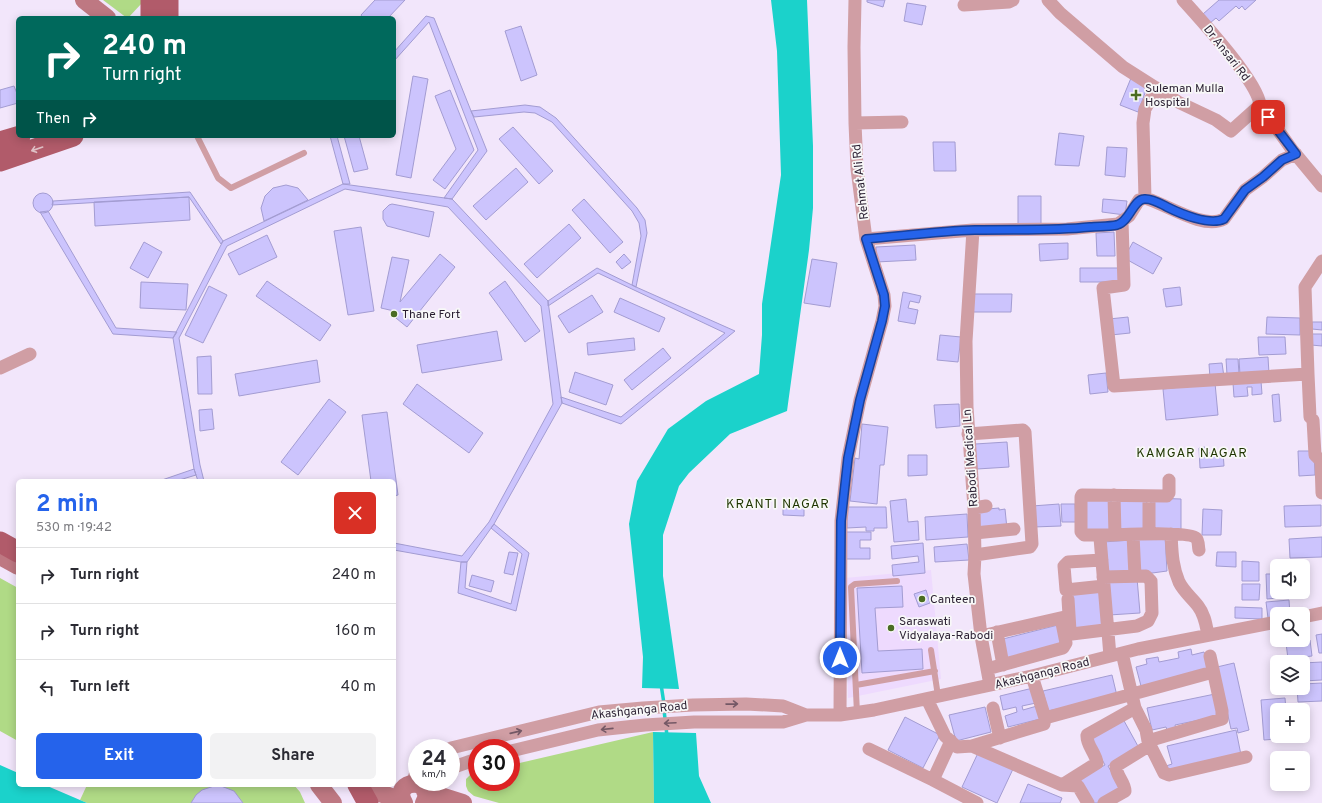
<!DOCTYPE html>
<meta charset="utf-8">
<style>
:root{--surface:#fff;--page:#f2f2f3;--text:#2b2b33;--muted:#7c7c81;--line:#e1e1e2;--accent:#2563eb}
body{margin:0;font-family:Overpass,sans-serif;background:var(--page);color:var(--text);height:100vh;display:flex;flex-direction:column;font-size:15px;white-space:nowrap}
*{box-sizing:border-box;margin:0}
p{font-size:13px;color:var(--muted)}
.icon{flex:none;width:22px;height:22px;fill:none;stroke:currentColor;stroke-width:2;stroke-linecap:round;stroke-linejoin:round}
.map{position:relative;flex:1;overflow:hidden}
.side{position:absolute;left:16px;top:479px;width:380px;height:308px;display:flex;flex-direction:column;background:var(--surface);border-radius:6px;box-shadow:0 2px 10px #0003}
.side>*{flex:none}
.guide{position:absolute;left:16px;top:16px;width:380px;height:122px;border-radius:6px;box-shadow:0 2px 10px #0003;background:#00695c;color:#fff;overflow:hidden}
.controls{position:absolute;left:1270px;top:559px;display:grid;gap:8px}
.controls a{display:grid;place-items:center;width:40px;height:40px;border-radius:6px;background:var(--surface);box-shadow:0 2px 10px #0003;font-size:20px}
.speed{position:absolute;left:408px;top:739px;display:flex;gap:8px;font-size:20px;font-weight:700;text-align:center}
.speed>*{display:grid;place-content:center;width:52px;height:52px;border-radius:50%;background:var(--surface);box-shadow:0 2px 10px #0003;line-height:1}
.speed small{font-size:10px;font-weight:400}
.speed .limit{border:6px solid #d22;background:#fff;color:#111}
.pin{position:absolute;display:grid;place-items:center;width:34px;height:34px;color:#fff;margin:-17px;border-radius:8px;box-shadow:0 2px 6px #0006}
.me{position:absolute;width:44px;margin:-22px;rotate:0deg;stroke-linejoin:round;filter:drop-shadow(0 0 3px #0008)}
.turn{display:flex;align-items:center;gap:14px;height:84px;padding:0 20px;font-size:18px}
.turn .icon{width:52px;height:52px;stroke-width:2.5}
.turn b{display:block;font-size:28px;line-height:34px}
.then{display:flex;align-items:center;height:38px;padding:0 20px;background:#0003;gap:8px;font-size:15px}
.round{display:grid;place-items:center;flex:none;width:42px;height:42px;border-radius:6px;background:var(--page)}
.summary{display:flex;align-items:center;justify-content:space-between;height:68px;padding:0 20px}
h1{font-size:24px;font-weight:700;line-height:30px;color:var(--accent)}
.cta{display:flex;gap:8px;margin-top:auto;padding:8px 20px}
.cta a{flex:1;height:46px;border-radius:6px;background:var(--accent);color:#fff;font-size:16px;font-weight:700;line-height:46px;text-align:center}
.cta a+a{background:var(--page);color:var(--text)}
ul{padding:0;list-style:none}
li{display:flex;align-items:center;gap:12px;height:56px;padding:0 20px;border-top:1px solid var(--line)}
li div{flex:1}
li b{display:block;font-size:15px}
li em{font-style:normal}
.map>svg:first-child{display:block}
</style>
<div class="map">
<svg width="1322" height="803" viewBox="0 0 1322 803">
<rect width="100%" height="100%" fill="#f2e6fb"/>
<path fill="#eedafe" d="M931,570L941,679L848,698L845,578Z"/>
<path fill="#b0da86" d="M103,0H142V3L128,18H127Z
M0,578L18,588V741L0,731Z
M653,732L654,803H499L474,796L468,791L466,786V779L471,774L477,772V782H511V765Z
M87,785H294L300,792L305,803H87L80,800Z"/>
<path fill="#1bd2cb" d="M771,0H807L813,146V208L809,250L787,411L730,434L689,473L679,486L663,535V576L679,689L642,688L643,657L629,524L637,481L668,429L706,401L759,374L762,335V304L781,175L777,51Z
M653,732L696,733L699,776L711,803H654Z
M0,765L18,773V785H45L87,803H0Z"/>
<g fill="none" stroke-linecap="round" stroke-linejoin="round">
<path stroke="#1bd2cb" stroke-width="3.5" d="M661,684L664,704
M664,710L667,736"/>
</g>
<path fill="#ccc4fd" stroke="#a39cd2" d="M375,0H405L388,18H363L361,15Z
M867,0H885L883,7L867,2Z
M1219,0H1256L1245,10L1242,6L1239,9L1236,6L1219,21L1216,18L1210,23L1203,14Z
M907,3L926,6L922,25L904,21Z
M426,16L434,18L487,151L452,199L444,198L478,150L429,22L394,61V52Z
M521,26L537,75L521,81L505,31Z
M413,76L428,79L411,178L396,175Z
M1131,78L1148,85L1138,112L1120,105Z
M14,86L18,96V103L0,108V90Z
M450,90L474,150L445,189L433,180L456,149L435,96Z
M525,105L540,107L556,118L637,208L645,220L647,233L636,287L632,285L641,236L639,223L632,211L552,122L535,113L524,112L474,117L471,111Z
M513,127L553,171L539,184L499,139Z
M1059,133L1084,136L1079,166L1055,165Z
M330,136H337L350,184H343Z
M344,136H359L368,169L354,172Z
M933,142H955L956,171H934Z
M1107,147L1127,148L1125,177L1105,175Z
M516,168L528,182L486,220L473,206Z
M343,184L452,199L548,301L562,403L494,524L467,562H461L394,550V543L462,556L489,522L553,404L541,306L448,207L345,189L227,246L179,338L200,465L204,481H198L194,469L173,338L223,241Z
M286,185L298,188L308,200L264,221L261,208L265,196L273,188Z
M190,192L223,241L221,244L189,197L52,205L53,201Z
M33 203a10 10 0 1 1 20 0a10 10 0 1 1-20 0Z
M1018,196H1041V225H1018Z
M189,197L190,220L95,226L94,202Z
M584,199L623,242L610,253L572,210Z
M1103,199L1127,201L1125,215L1102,212Z
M392,204L434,212L429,237L387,226L383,219V211L389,205Z
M48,211L116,328L177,332L173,338L113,334L40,212Z
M569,224L581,238L537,278L524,264Z
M361,227L374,311L348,315L334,231Z
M1114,232L1115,256H1097L1096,233Z
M267,235L277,257L239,275L228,254Z
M144,242L162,252L148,278L130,268Z
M1133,242L1162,258L1153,274L1124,258Z
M1068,243V259L1040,261L1039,244Z
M915,245L916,260L876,262V247Z
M440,254L455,267L407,327L391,314L394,311L381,308L392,257L409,260L400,302Z
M624,254L631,262L622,269L616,262Z
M812,259L837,263L830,307L804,303Z
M597,268L636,287L735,331L621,424L562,403L561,397L621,417L725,333L598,273L548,306V301Z
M1080,268H1121V282H1080Z
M267,281L331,325L320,341L256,296Z
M505,281L540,331L525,342L489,293Z
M141,282L188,284L186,310L140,308Z
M209,286L227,295L203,343L185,335Z
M1180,287L1182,305L1166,307L1163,289Z
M903,292L921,296L919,303L910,301L908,308L918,310L915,324L898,321Z
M972,294H1012L1011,312H972Z
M592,295L603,312L569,333L558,316Z
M620,298L665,318L659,332L614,312Z
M1128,317L1130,333L1111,335L1109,319Z
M1267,317L1300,318V335L1266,334Z
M1312,322H1322V330L1312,329Z
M497,331L502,360L422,373L417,345Z
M1312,334H1322V346L1311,345Z
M940,335L961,337L958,362L937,360Z
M1258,337H1285L1286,354L1259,355Z
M634,338L635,350L588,355L587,343Z
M663,348L671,358L632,390L624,380Z
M211,356L212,394H198L197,357Z
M1268,357L1269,374L1240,375L1239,359Z
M1226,359H1238L1239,374L1227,375Z
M317,360L320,382L239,396L235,374Z
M1222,363L1224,377L1210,378L1209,364Z
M575,372L613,385L606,405L569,392Z
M1106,373L1108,392L1090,394L1088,375Z
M1261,381L1262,394L1252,395V387H1247L1248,396L1234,397L1233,383Z
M1215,383L1218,415L1166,420L1163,389Z
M417,384L483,433L469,453L403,404Z
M1279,394L1281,421L1274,422L1272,395Z
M329,399L346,412L298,475L281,462Z
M959,404L960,426L936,428L934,405Z
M212,409L214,429L200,431L199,410Z
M387,412L398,495L394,496V481H371L362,415Z
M862,424L888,427L884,465H880L877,504L850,501L855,458L859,459Z
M1007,442L1009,467L977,469L975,444Z
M1205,447L1206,453L1223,452L1224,466L1200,468L1199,448Z
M1298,451H1314L1315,475L1299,476Z
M908,455H927V475L908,476Z
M194,469L196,475L176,481H159Z
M1117,497H1147L1146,528L1118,531Z
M1083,498L1111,499L1112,532L1084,533Z
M1151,498L1181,499V531L1150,530Z
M906,499L908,522L918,521L919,540L894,542L890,501Z
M783,504H804V516L783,515Z
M1059,504L1061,526L1033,527L1032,506Z
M1061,504H1075L1076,522H1062Z
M1321,505V526L1285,527L1284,506Z
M847,507H886L887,528H874V531H866V527L847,528Z
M999,508V510L1005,509L1007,529L978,531L976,510Z
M1203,509L1222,510L1221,535H1202Z
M967,514L968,537L926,540L925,517Z
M494,524L529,553L516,611L458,593L461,562H467L465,588L511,604L522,554L491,528Z
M845,532H871V540H860V548H870V559H844Z
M1165,536L1167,571L1145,574L1136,572L1134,538Z
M1322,537V557L1290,558L1289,539Z
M1131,540L1133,574L1105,576L1103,542Z
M923,543L925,573L893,576L892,565L919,562L918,556L892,559L891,546Z
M967,544L969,560L935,562L934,547Z
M509,552L518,553L513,575L504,573Z
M1217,552H1236V567L1216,566Z
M1242,561L1259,562V581H1242Z
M1266,574H1277V592H1288V597L1267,599Z
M472,575L494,581L491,592L469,586Z
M1137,578L1140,613L1109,615L1106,581Z
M1242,584H1260L1259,600H1242Z
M902,586L903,607L875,608L878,651L922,649L923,669L862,673L857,588Z
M926,590L930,603L919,607L914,594Z
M1102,590L1104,629L1073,631L1071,591Z
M1289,600L1290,614H1277V617L1268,618L1266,602Z
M1235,607L1262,608V619L1235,618Z
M1058,625L1063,646L1002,659L999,640Z
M1322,634V653H1319L1316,635Z
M1310,640L1312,656L1288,659L1286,643Z
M1191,649L1192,655L1204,652L1209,671L1141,686L1136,667L1147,664L1146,659L1158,657L1159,662L1179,658L1178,652Z
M1322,662V680L1303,681V663Z
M1234,663L1249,730L1238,733L1237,728L1231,729L1217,667Z
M1112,675L1117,696L1048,711L1043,691Z
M1322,683V701L1298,702L1297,688H1303V684Z
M1033,688L1036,703L1022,706L1023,710L1037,706L1040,719L1008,727L1005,716L1017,712L1016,707L1003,710L1000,696Z
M1215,694L1219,716L1175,725L1176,729L1167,730L1166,727L1152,730L1147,708Z
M1285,698L1286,710H1277V736H1288V738L1264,740L1261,700Z
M985,707L991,732L956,741L949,715Z
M905,717L940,735L923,768L888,750Z
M1123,719L1139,748L1108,766L1122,790L1099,803H1092L1079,779L1105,765L1090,737Z
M1236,730L1241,755L1167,772L1166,766L1172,764L1167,746Z
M978,753L1013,769L997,803L962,787Z
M1028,784L1062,798L1060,803H1020Z
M214,786H221L234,791L243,803H191L196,795L202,790Z"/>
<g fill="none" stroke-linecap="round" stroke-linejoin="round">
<path stroke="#d09ea4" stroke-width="6" d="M197,136L218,178L231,188L304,153
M931,650L938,696
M856,685L935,671
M857,713L851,587L855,584L897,581"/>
<path stroke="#d09ea4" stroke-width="13" d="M1048,0L1060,13L1123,67L1178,102L1216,120L1231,131L1260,105
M1183,0C1201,20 1258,82 1260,105L1293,151L1322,186
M964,5L1009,2L1013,0
M855,123L902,122
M1145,198L1143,123L1145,109L1157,88
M1122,221L1124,285L1103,288L1114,386L1308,374L1305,287L1322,261
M973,230L966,341L967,407L974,508L975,555L974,574L981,636L990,685
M866,239L973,230L1067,229L1118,224L1129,216L1139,200L1145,198C1166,204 1203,230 1224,219L1245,190L1263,177L1282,160L1296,154
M0,368L30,354
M1308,374L1310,417L1313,420L1315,455L1321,461L1322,493
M968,434L1023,430L1025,432L1032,544L1030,547L975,555
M1114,495L1115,535
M974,508L986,506
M975,533L1014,529
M1149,534V496
M1171,534C1172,551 1172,566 1179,582C1184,592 1192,598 1198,606C1205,615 1206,625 1208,635
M1104,535H1084L1081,532V497L1082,495L1167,496L1169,493V480
M1133,535L1135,576
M1102,560L1068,562L1064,566L1066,590L1104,586
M1068,599L1070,631L1072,634L1137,626L1148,621L1152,613L1151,581L1146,576L1103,577
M1303,617L1322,613
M997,632L1003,665
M981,636L1069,616
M1122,653L1135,708L1146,730L1148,741L1222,719V711L1210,656
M1110,656L1100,538L1104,535C1118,535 1189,531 1196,538C1199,541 1198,546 1199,550
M987,669L1063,648L1066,643L1062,623
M1032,676L1045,718
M927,699L945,736L957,747L972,746L1044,724L1045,718L1213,672
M993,708L1000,738
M840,715L841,521L848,458L860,400L882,321L885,306L884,295L866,239L857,169L855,123L854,47L855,0
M951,741L933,780L977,803
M1148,741L1164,773L1169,775L1246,757
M972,746L1062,785L1078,786L1088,803
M451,748L599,712L643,708L693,705L746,704L783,706L806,715
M869,749L933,780
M511,751L598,730L645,725L694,722H783L806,715H840L874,710L1032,676L1138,649L1277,622
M451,768L477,759
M412,783L417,770
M1062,785L1097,763C1096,753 1086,745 1087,735L1135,708
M1104,803L1125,791C1125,782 1116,776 1116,766L1150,745"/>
<path stroke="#be7882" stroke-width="18" d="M84,0L107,18
M0,556L18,566
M319,785L333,803
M358,785L402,801
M425,791L463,803
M404,803C390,778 438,777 424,803"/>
<path stroke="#b15b6a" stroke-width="21" d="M151,18V0
M168,18V0
M0,142L20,136
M0,161L73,136
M0,542L18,552"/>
<path stroke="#b15b6a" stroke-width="21" d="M358,785L368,803"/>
</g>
<defs><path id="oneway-shaft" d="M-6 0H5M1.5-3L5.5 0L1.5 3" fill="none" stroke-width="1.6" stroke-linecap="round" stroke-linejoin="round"/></defs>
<use stroke="#dfc1c6" href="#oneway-shaft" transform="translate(37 149) rotate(161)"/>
<g stroke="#745865">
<use href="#oneway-shaft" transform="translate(732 704) rotate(-1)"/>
<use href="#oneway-shaft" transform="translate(670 723) rotate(177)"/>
<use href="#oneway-shaft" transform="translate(607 729) rotate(174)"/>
<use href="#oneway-shaft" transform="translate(516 732) rotate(-13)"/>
</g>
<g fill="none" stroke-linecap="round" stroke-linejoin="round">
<defs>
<path id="route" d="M840,658L841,521L848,458L860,400L882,321L885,306L884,295L866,239C902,236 939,231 975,230C1013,229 1052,231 1090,227C1098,226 1108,227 1117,225C1130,221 1133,200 1144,199C1152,198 1161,204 1167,207C1181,214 1210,226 1224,219L1245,190L1263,177L1282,160L1296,154L1268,117"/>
</defs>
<use href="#route" stroke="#184099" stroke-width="10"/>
<use href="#route" stroke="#2563eb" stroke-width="7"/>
</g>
<g fill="#4a6c23" stroke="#f8f8f8" stroke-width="1.5">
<path d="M1134 89h4v4h4v4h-4v4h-4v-4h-4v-4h4z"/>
<circle cx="394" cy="314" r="4"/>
<circle cx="922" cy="599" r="4"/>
<circle cx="891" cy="628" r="4"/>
</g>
<g text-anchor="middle" stroke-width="3.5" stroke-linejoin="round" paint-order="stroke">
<g font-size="12" fill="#291e31" stroke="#f8f8f8">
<text transform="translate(1227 53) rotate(52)" y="4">Dr Ansari Rd</text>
<text transform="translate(860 182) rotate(-96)" y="4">Rehmat Ali Rd</text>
<text transform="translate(970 458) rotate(-94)" y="4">Rabodi Medical Ln</text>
<text transform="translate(1042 673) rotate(-14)" y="4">Akashganga Road</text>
<text transform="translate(639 710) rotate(-6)" y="4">Akashganga Road</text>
</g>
<g font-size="12" fill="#291e31" stroke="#f8f8f8" text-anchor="start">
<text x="1145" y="92">Suleman Mulla<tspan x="1145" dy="14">Hospital</tspan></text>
<text x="402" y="318">Thane Fort</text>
<text x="930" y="603">Canteen</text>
<text x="899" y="625">Saraswati<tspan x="899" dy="14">Vidyalaya-Rabodi</tspan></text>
</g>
<g font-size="13" letter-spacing="1" fill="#1f3501" stroke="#f8f8f8">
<text x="1192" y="457">KAMGAR NAGAR</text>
<text x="778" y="508">KRANTI NAGAR</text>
</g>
</g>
</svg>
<div class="controls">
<a><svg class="icon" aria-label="sound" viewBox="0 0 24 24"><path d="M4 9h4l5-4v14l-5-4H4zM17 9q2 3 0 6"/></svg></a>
<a><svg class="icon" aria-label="search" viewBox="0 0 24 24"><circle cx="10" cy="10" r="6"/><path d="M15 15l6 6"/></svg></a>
<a><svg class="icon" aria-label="layers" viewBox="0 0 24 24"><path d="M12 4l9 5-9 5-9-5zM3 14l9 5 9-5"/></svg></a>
<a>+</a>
<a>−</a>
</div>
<div class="speed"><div>24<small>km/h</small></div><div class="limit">30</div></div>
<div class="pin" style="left:1268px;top:117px;background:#d93025"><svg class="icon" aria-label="arrive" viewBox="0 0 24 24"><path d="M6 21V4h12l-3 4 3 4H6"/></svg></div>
<svg class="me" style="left:840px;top:658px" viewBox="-20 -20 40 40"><circle r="17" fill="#2563eb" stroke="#fff" stroke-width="3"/><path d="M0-11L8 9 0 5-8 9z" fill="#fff"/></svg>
<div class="guide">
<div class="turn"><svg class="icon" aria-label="right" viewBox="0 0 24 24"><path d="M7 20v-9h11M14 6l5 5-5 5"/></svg><div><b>240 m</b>Turn right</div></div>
<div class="then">Then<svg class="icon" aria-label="right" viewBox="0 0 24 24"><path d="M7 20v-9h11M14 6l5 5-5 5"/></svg></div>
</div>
<section class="side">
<div class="summary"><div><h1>2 min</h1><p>530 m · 19:42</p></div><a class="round" style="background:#d93025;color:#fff"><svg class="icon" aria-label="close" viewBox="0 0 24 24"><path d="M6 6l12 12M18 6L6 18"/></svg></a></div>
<ul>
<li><svg class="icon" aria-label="right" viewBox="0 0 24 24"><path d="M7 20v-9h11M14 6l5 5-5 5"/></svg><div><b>Turn right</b></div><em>240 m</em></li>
<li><svg class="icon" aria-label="right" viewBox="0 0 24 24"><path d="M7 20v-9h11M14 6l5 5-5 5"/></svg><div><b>Turn right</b></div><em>160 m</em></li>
<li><svg class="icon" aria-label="left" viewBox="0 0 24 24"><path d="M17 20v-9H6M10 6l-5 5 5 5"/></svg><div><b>Turn left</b></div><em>40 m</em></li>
</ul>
<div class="cta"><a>Exit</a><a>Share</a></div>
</section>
</div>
